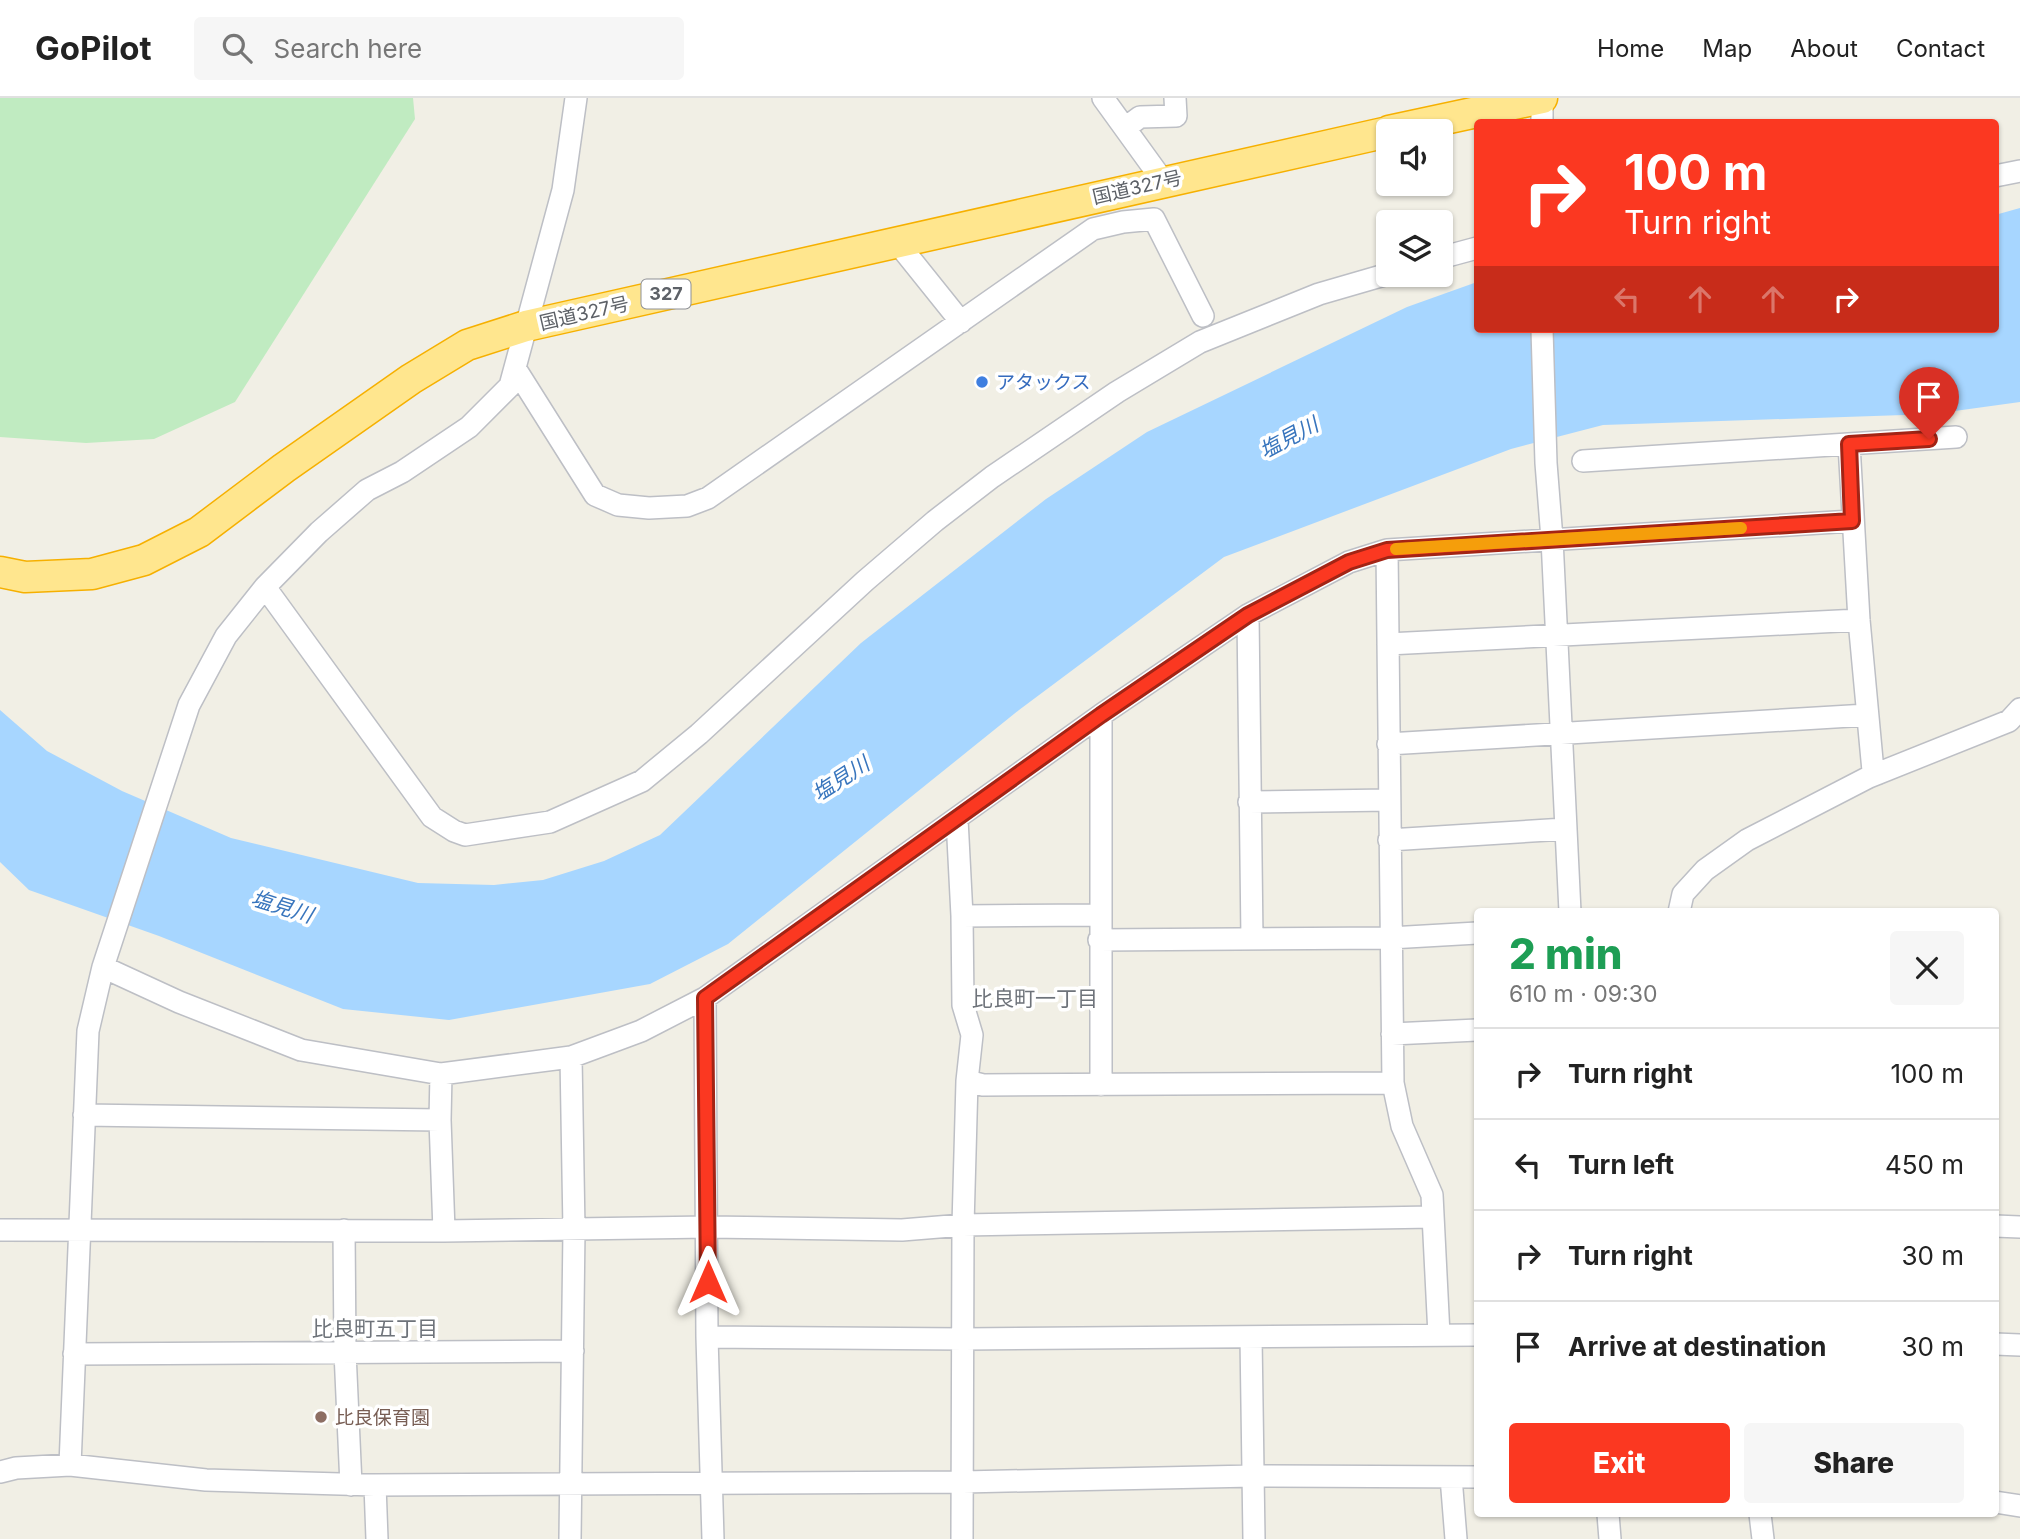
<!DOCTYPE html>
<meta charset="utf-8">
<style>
:root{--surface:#fff;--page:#f6f6f6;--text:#222;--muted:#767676;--line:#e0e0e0;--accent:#fb3821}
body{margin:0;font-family:Inter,"Noto Sans JP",sans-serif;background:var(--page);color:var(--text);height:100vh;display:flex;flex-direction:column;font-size:26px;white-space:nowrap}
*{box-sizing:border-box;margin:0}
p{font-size:23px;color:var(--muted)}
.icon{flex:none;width:38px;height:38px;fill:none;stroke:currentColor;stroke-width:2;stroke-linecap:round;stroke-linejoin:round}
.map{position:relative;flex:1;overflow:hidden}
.panel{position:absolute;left:1474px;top:810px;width:525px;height:609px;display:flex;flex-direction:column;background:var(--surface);border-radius:7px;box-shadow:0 2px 5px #0004}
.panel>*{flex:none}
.guide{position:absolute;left:1474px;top:21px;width:525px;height:214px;border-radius:7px;box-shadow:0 2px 5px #0004;background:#fb3821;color:#fff;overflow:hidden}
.controls{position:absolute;left:1376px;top:21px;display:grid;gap:14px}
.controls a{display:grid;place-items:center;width:77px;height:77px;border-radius:7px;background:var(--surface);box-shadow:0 2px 5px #0004;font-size:35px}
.pin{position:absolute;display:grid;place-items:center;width:60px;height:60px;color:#fff;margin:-72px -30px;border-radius:50% 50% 50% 0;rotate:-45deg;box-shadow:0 0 7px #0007}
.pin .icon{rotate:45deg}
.me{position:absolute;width:77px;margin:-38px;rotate:0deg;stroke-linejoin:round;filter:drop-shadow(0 0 5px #0008)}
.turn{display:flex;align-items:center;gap:24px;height:147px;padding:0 35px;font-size:32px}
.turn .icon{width:91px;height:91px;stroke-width:2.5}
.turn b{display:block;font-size:49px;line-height:60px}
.lanes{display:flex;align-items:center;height:66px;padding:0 35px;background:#0003;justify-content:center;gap:35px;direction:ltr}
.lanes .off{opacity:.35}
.round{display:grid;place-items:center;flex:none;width:74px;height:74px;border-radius:7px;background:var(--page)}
.headline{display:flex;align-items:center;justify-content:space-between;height:119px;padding:0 35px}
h1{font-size:42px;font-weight:800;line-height:52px;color:#1e9e55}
.cta{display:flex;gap:14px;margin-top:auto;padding:14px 35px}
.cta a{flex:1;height:80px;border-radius:7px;background:var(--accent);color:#fff;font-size:28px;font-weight:800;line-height:80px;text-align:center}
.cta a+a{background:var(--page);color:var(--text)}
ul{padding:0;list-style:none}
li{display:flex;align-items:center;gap:21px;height:91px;padding:0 35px;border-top:2px solid var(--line)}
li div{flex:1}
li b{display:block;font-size:26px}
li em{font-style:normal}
header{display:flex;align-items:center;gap:42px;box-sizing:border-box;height:98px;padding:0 35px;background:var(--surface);border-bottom:2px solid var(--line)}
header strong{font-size:33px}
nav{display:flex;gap:38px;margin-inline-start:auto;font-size:24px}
.search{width:490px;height:63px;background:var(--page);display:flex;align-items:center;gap:18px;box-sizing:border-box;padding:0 24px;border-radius:7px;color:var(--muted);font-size:26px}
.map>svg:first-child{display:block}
</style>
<header>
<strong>GoPilot</strong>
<div class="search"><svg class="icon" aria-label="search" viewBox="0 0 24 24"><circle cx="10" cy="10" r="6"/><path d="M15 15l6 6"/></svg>Search here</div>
<nav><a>Home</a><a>Map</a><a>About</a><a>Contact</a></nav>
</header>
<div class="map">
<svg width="2020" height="1441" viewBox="0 0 2020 1441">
<rect width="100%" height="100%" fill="#f1efe5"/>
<path fill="#c0ebc1" d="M0,0H413L415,21L235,304L154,341L86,345L0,339Z"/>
<path fill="#a7d6ff" d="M2020,110V304L1933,316L1603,327L1511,351L1224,459L1019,612L728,846L650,886L449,922L343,911L159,838L29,792L0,764V612L47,653L122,693L231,740L418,785L494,787L543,782L604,763L660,737L861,545L1046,401L1147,334L1407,209L1477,184V231H1995V117Z"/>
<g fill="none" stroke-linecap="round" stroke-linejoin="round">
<defs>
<path id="minor" d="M1103,0L1163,83
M1542,24V0
M1125,30L1140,19L1176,18L1175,0
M1995,78L2020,73
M896,143L961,224
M1440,160L1477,150
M1542,231L1546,365L1552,441L1570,814
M515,270L595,397L618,407L649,410L687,408L708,400L1093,131L1123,124L1154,121L1203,218
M1849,346L1859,522L1873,673L1877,676
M1583,363L1956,339
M1387,452L1393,985L1402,1028L1432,1097L1439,1237
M265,489L432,719L454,733L465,737L550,724L642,683L699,636L865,483L935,423L992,379L1117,294L1200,244L1319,196L1388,176
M1248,517L1252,841
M1388,546L1859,522
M1388,646L1867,617
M1249,704L1389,702
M957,721L962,818L963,907L972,937L967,983L963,1127L962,1441
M1389,742L1565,731
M1679,814L1683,796L1705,772L1747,742L1869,679L2009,623L2020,611
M962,818L1100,817
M1099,842L1390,840L1477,835
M103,869L179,904L301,952L441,976L571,959L641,933L705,900L1101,617L1248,517L1349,464L1387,452L1852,423
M705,900L707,1239L713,1441
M1392,936L1477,932
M441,976L440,1022L444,1133
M967,983L983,987L1393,985
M1101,987V617
M84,1017L440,1022
M1995,1128L2020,1129
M0,1132L444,1133L708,1129L902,1132L963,1127L1433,1119
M344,1132L345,1254L351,1387
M707,1239L964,1241L1477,1237
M1251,1239L1254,1441
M1995,1246L2020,1247
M74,1256L573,1253
M70,1367L88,933L103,869L189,607L226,538L265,489L319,434L367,392L402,374L469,329L510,288L563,92L576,0
M0,1374L16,1370L70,1367L206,1382L375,1387L963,1384L1253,1378L1477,1379
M1451,1379L1456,1441
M375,1387L377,1441
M1995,1404L2020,1408
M1608,1416L1610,1441
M1760,1416L1763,1441
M570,1441L574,1132L571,959"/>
<path id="highway" d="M1389,33L1542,0
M0,474L25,479L92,476L144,462L199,434L284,370L411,281L467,247L526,228L1388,34"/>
</defs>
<use href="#minor" stroke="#bdbfc5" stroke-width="24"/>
<use href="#highway" stroke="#f6b000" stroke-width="33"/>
<use href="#minor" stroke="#fff" stroke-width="21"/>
<use href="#highway" stroke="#ffe68e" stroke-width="30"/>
</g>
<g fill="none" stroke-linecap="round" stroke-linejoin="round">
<defs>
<path id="route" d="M708,1184L705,900L1101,617L1248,517L1349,464L1387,452L1852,423L1849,346L1929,341"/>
</defs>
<use href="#route" stroke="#a32415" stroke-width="18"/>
<use href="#route" stroke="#fb3821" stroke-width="12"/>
<path stroke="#f59e0b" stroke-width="12" d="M1396,451L1741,430"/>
</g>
<circle fill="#3f7fe0" stroke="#fff" stroke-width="2.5" cx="982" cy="284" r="7"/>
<circle fill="#8d6e63" stroke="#fff" stroke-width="2.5" cx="321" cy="1319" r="7"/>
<g text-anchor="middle" stroke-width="7" stroke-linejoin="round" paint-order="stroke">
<rect fill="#fff" stroke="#8e9095" stroke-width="2" x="641.5" y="181.5" width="49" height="29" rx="5"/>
<g font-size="18" font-weight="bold" fill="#5d6167">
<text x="666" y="202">327</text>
</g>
<g font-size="19" fill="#5d6167" stroke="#fff">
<text transform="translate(1137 89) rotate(-13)" y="7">国道327号</text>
<text transform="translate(584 215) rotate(-13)" y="7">国道327号</text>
</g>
<g font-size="19" fill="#366cbe" stroke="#fff" text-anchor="start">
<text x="996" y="291">アタックス</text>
</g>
<g font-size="19" fill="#785e54" stroke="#fff" text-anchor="start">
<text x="335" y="1326">比良保育園</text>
</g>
<g font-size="21" font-style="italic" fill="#3875bd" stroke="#fff">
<text transform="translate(1289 340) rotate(-28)" y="7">塩見川</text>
<text transform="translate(841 681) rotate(-33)" y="7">塩見川</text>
<text transform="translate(282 809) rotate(17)" y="7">塩見川</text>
</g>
<g font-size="21" fill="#6e737a" stroke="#fff">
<text x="1035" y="908">比良町一丁目</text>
<text x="375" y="1238">比良町五丁目</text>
</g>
</g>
</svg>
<div class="controls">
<a><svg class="icon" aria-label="sound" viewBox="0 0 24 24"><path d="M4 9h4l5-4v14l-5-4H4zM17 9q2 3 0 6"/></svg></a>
<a><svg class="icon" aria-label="layers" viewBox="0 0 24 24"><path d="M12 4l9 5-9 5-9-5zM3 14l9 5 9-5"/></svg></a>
</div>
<div class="pin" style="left:1929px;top:341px;background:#d93025"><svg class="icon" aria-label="arrive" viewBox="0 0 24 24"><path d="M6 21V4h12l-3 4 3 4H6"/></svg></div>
<svg class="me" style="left:708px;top:1184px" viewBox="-20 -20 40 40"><path d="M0-17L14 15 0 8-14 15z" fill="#fb3821" stroke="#fff" stroke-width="4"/></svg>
<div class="guide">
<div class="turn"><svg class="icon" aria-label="right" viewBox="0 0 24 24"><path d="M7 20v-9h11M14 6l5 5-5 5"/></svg><div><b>100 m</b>Turn right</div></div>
<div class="lanes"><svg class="icon off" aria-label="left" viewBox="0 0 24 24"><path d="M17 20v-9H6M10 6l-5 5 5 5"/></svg><svg class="icon off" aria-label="ahead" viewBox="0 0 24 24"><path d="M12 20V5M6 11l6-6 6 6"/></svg><svg class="icon off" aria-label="ahead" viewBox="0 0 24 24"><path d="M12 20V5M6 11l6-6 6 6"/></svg><svg class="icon" aria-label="right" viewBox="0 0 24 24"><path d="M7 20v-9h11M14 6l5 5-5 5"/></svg></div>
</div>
<section class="panel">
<div class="headline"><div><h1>2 min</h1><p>610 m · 09:30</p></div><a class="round"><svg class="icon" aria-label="close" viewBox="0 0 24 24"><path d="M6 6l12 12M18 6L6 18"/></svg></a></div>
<ul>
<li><svg class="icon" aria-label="right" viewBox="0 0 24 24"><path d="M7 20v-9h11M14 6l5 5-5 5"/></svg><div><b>Turn right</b></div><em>100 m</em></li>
<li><svg class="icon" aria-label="left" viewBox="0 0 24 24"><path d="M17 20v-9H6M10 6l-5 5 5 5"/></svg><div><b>Turn left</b></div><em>450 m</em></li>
<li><svg class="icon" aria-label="right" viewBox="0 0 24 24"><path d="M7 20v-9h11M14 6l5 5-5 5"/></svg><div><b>Turn right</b></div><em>30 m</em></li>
<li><svg class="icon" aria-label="arrive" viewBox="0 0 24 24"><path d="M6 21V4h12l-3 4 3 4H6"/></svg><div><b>Arrive at destination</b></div><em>30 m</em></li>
</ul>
<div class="cta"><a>Exit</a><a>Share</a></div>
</section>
</div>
